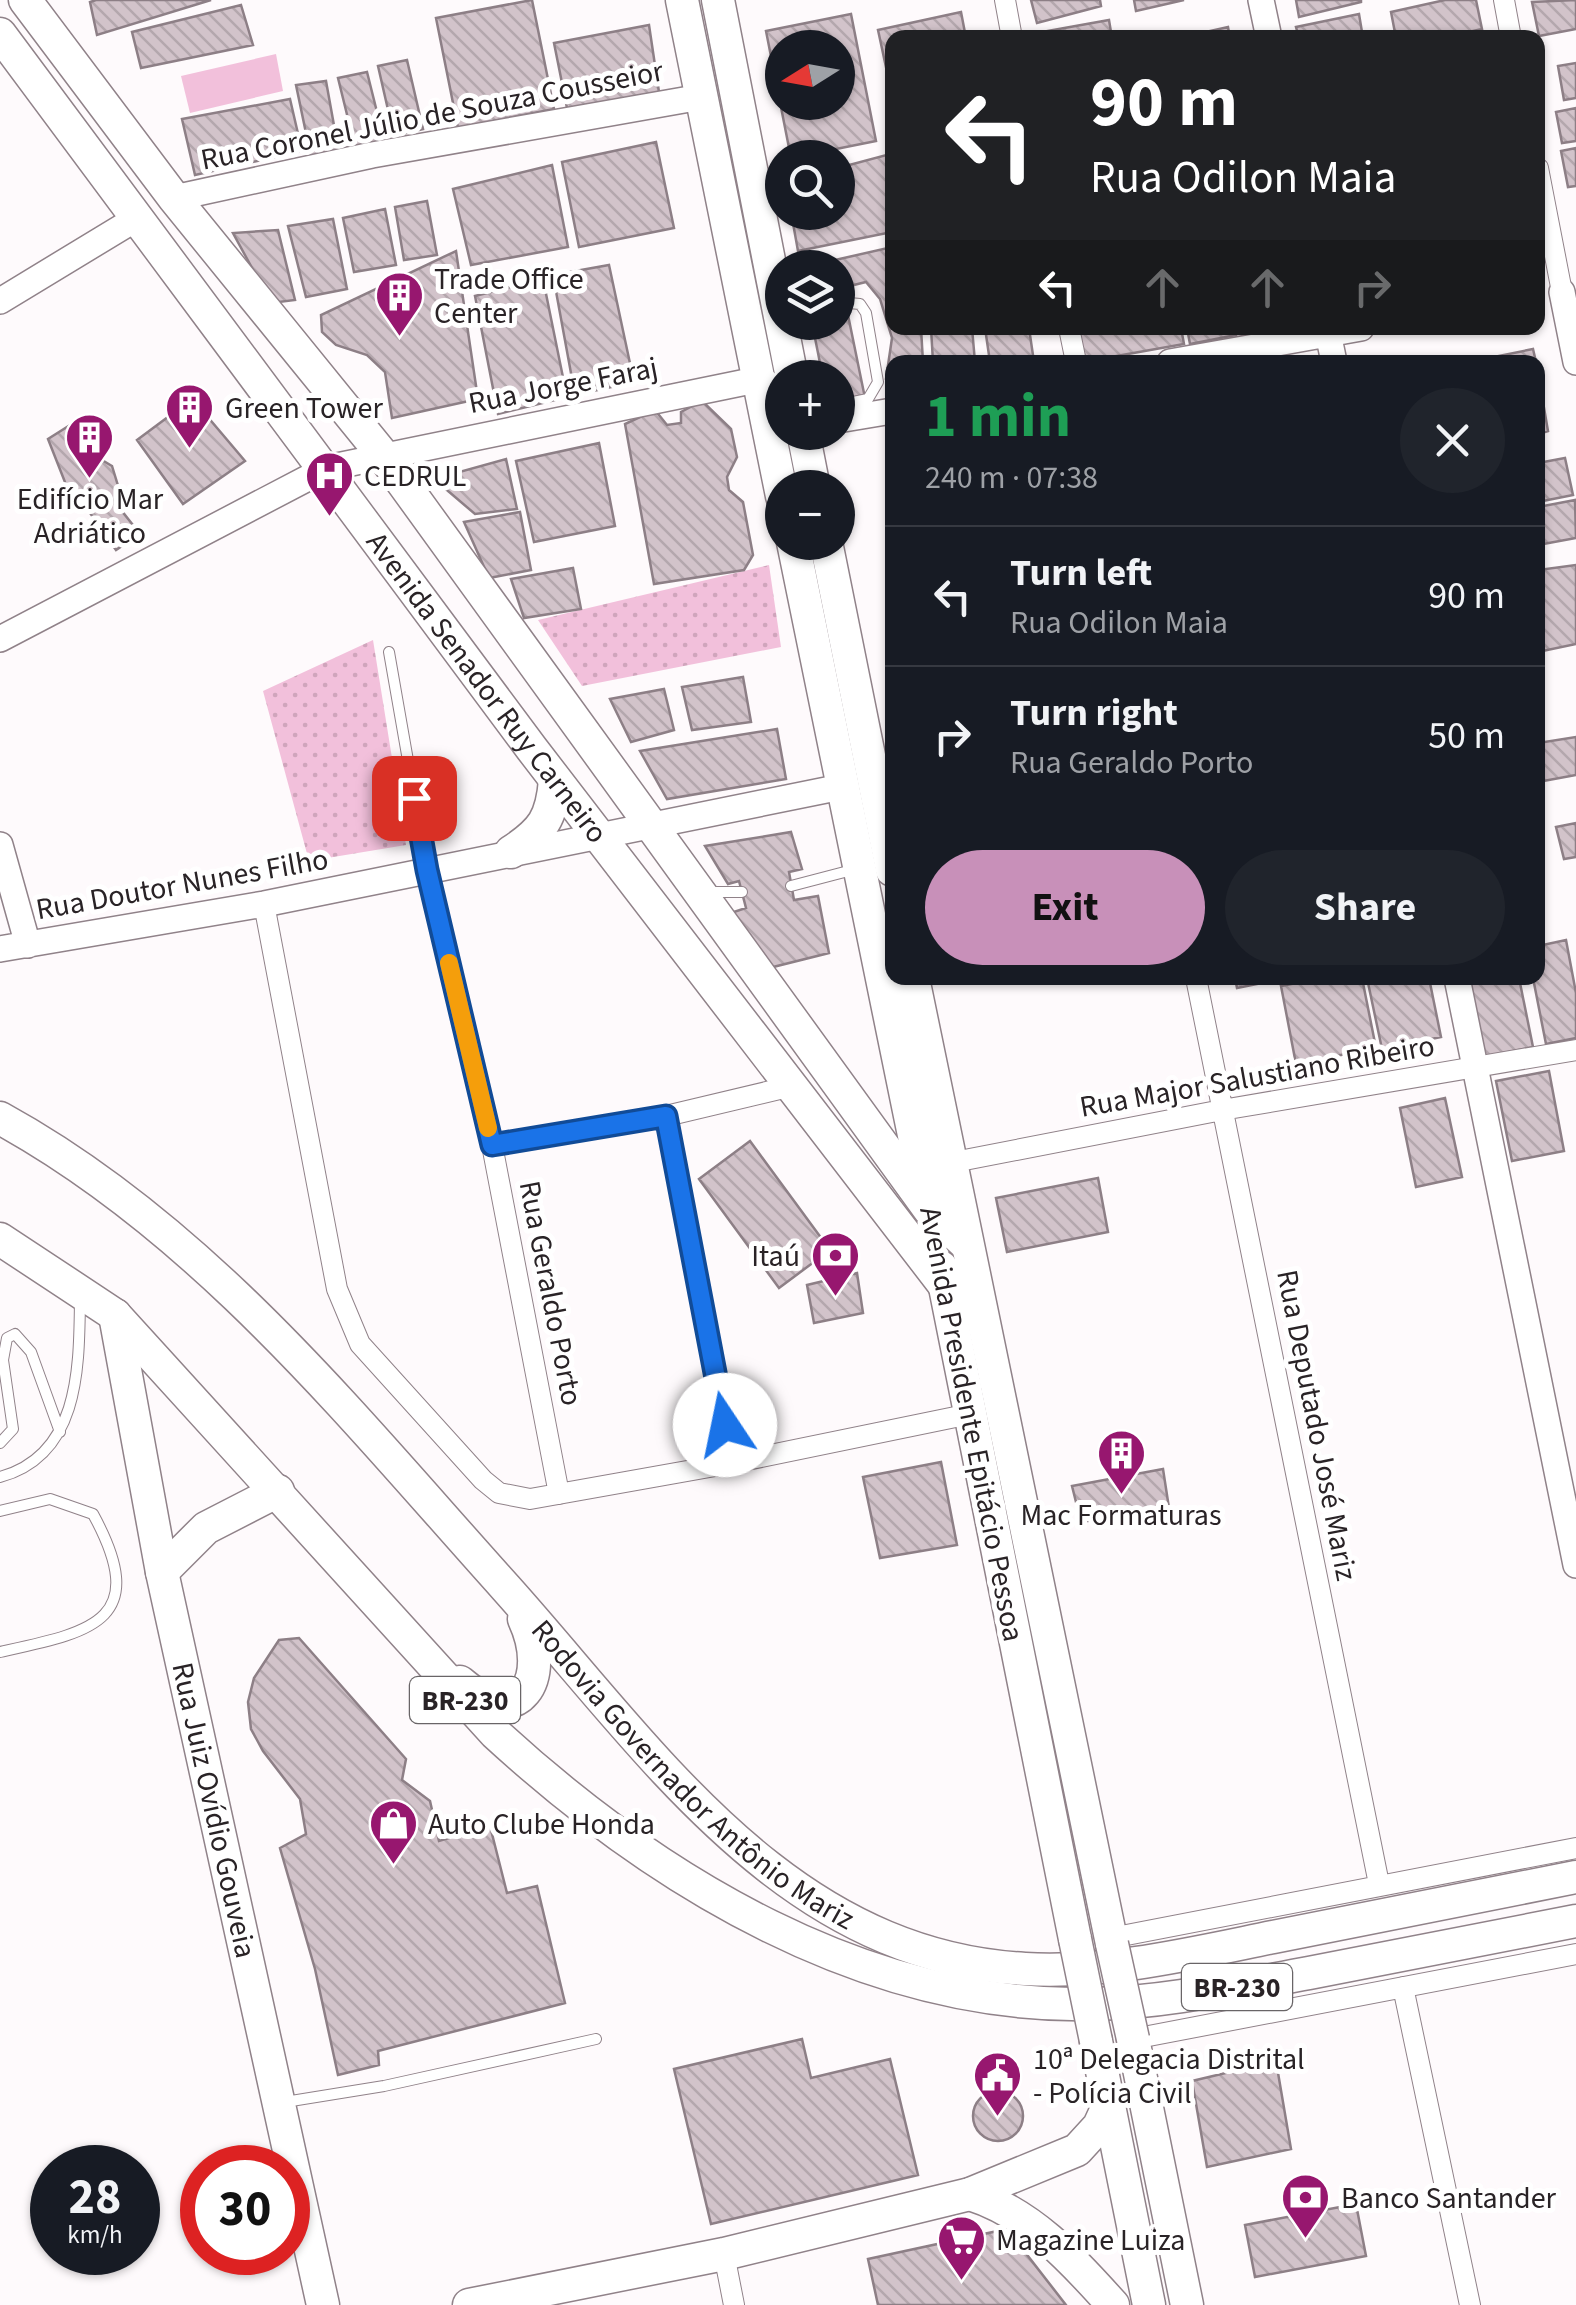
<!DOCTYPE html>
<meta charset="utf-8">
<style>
:root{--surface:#171b24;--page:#20242c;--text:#f1f3f6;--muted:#9ea1a6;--line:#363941;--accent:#c890b9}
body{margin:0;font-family:"Source Sans 3",sans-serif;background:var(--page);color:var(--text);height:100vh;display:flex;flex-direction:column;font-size:38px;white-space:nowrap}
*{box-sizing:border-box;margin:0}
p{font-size:32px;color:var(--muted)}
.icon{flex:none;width:55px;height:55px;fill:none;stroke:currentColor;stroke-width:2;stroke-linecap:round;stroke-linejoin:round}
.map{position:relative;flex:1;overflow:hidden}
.details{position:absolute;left:885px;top:355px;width:660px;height:630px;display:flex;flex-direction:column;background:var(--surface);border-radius:20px;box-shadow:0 2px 8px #0004}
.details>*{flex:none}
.hud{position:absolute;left:885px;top:30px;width:660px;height:305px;border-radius:20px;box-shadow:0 2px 8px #0004;background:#202124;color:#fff;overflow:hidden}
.needle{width:65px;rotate:259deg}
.tools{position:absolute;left:765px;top:30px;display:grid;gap:20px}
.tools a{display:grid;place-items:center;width:90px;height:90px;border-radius:50%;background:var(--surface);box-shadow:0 2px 8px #0004;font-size:50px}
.speed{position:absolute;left:30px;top:2145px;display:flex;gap:20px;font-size:50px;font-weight:700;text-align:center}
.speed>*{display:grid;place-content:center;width:130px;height:130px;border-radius:50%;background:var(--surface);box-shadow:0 2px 8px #0004;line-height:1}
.speed small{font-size:25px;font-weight:400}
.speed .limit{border:15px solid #d22;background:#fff;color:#111}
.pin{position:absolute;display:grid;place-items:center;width:85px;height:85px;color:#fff;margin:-42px;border-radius:20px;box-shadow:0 5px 15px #0006}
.me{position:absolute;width:110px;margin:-55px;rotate:349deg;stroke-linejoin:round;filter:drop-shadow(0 0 8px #0008)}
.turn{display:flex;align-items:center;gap:35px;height:210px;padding:0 40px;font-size:45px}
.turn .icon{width:130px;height:130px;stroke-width:2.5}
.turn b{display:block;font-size:70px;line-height:85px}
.lanes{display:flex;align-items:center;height:95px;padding:0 40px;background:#0003;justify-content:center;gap:50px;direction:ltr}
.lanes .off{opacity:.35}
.round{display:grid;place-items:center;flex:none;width:105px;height:105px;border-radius:52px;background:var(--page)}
.summary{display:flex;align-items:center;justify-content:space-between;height:170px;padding:0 40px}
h1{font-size:60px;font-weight:700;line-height:75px;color:#1e9e55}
.button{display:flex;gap:20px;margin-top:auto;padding:20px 40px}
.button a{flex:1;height:115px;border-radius:60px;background:var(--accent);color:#111;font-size:40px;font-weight:700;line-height:115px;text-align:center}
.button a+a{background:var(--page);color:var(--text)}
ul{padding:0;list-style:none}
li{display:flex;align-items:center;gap:30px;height:140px;padding:0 40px;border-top:2px solid var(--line)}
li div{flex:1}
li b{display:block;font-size:38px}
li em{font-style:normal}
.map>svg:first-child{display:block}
</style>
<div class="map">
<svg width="1576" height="2305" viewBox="0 0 1576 2305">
<defs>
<pattern id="grass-dots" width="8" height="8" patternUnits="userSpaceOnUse" patternTransform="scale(2.5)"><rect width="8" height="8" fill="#f2c0db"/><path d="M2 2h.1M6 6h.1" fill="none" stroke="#d0a5bc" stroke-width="1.8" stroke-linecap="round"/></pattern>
<pattern id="building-back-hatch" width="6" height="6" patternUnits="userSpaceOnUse" patternTransform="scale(2.5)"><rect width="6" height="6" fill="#d2c3ca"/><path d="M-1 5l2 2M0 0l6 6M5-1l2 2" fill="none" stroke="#b4a7ad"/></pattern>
</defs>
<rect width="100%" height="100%" fill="#fefafc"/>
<path fill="url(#grass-dots)" d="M769,565L781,647L582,686L538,620Z
M373,640L406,845L309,861L263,691Z"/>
<path fill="#f2c0db" d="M276,54L283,91L190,113L181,76Z"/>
<path fill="url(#building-back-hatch)" stroke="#8d7f86" stroke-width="2.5" fill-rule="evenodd" d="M96,0H211L97,35L90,2Z
M532,0L554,109L458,128L436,18Z
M1031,0H1100L1101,6L1037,23Z
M1134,0H1184L1136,11Z
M1296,0H1361V2L1299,17Z
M1445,0H1476L1482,29L1442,38H1396L1391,12Z
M1576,0V29L1539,36L1532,2Z
M241,5L253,45L141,68L132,32Z
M961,12L966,38H892V80L889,81L878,30Z
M851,14L876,141L791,158L766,31ZM782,48H838V102H782Z
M1359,14L1363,38H1299L1296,27Z
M1109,20L1112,38H1043L1042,32Z
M649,25L659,92L568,113L554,43Z
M1228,27L1230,38H1179Z
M407,60L423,129L394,136L378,66Z
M1576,63V98L1564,100L1558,66Z
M367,72L384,140L355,147L338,78Z
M326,81L339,153L311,157L296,85Z
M290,99L302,151L195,175L182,119Z
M1576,108V141L1562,143L1556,112Z
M656,142L674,228L579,247L562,162Z
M1576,148V186L1568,187L1561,151Z
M890,154L892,232L798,251L791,212H838V168Z
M552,165L568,247L471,265L453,189Z
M427,201L437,255L404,260L395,207Z
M385,209L396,265L354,272L343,218Z
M333,219L347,289L306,297L288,226Z
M278,230L295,300L271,303L233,233Z
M892,247V328H921L923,362H892V381L886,379L892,338L880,299L866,282L838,289V268H823L822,263Z
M456,251L478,399L392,418L385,372L367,355L336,345L322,332L321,315Z
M609,265L634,382L575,395L553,275Z
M543,279L567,397L498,414L475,296Z
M848,315L865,398L838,404V378H823L812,323L838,322V318Z
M931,328H972L975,362H933Z
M985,328H1029L1034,362H990Z
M1076,328H1181L1184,344L1083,362Z
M1187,328H1235L1236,335L1190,344Z
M1533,349L1536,362H1490L1489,358Z
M1538,373L1548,431L1538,434Z
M702,401L731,429L737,457L727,477L729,490L743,502L753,555L744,570L654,584L625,424L655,410L667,425L681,423V412Z
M201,409L245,461L183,504L137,440L172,414Z
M78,420L97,457L112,466L119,489L114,501L140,534L116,550L88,510L74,505L48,439Z
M599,443L615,526L534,542L516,461Z
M1565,458L1573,495L1538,502V463Z
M506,459L517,509L475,514L434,479Z
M1575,500L1576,538L1538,545V507Z
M520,512L531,570L489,578L464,522Z
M1576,565V644L1538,652V570Z
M573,568L581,609L524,618L511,579Z
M743,677L751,722L692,730L682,687Z
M664,689L674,730L631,742L610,699Z
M777,729L786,779L667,799L640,751Z
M1576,737V775L1538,782V743Z
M1576,823V857L1564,859L1556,827Z
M791,832L802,869L789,872L794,900L818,896L829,953L769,968L728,914L746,908L739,881L728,884L705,846Z
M1566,940L1576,993V1038L1546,1044L1533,978H1538V946Z
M1235,978H1287L1237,988Z
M1322,978H1362L1376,1048L1296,1064L1281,986Z
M1367,978H1429L1441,1037L1382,1049Z
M1468,978H1519L1533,1047L1483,1057Z
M1549,1071L1564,1151L1512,1161L1496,1081Z
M1445,1098L1462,1177L1416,1187L1400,1108Z
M750,1141L830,1250L779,1288L699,1179Z
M1098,1178L1108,1232L1007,1252L996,1198Z
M857,1273L863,1313L814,1323L807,1285Z
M941,1462L957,1545L880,1558L863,1477Z
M1163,1469L1169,1508L1081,1522L1072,1486Z
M299,1638L406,1759L402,1780L430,1801L439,1841L490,1826L507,1893L537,1886L565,2003L378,2051L379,2065L338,2075L315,1969L280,1848L306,1834L300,1799L263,1751L251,1729L248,1702L254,1678L279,1640Z
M802,2039L811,2078L890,2059L918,2175L711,2224L674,2069Z
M1276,2061L1291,2149L1207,2167L1192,2081Z
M973 2116a25 25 0 1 1 50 0a25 25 0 1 1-50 0Z
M1356,2204L1366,2256L1255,2277L1245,2225Z
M1007,2229L1066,2305H878L868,2259Z"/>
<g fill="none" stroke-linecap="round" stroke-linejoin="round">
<defs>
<path id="service" d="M838,302L860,304L866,313L878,382L868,399L838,405
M389,652L427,869
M791,886L856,869
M708,892H742
M0,1443L13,1429L3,1360L7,1338L15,1334L31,1352L60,1432
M0,1477C80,1455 79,1368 80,1300
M0,1511L50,1499L93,1514C152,1622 91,1632 0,1652
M285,2102L384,2086L596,2039"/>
<path id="minor" d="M1005,0L1012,38
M1504,0L1511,38
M1538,168L1562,292
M1069,328L1076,362
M427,870L492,1145L559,1494
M264,904L337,1289L360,1344L483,1480L499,1493L530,1499L732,1463L970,1414
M1196,978L1379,1884
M666,1116L732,1463
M492,1145L666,1116L792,1086
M949,1163L1222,1110L1576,1050
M1111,1938L1576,1848
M1403,1987L1470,2305
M1133,2039L1576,1954
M724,2254L734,2305"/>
<path id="tertiary" d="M1261,0L1269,38
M174,198L372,155L701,97
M1562,292L1576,362
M0,301L137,218
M1327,328L1334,362
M1170,362L1361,328
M838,420L892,411
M0,639L327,468L756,380L766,382L782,400
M0,845L28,945
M0,949L264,904L846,786
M1457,978L1576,1565"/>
<g id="primary">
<path d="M25,0L174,198L382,454L929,1209L965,1243"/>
<path d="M682,0L782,496"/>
<path d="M718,0L792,378"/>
<path id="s1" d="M0,34L532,749L945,1286"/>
<path d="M803,432L814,488"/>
<path d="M793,542L927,1199"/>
<path d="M826,542L892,870"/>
<path d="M511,852C543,831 552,818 555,780"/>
<path d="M913,978L1112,1944"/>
<path d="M941,1267L1075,1939"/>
<path id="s2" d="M115,1315L162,1572L323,2305"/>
<path d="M162,1572L206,1528L278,1491"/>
<path d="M1133,2039L1187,2305"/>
<path d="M1096,2041L1149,2305"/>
<path d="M970,2194C1030,2213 1072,2259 1113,2305"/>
<path d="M469,2305L724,2254L970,2194L1077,2150L1099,2126L1110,2102"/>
</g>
<g id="trunk">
<path id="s3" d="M0,1118C204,1230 352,1417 506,1588C652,1751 785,1956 1025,1969C1107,1974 1194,1953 1273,1937C1374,1917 1475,1897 1576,1877"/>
<path d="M0,1239L115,1315L495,1733C656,1881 866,2009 1092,2004C1165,2003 1238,1986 1309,1973C1398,1956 1487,1939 1576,1921"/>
<path d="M460,1682C519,1733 552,1679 524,1619"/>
</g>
</defs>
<use href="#service" stroke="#908289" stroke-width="12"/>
<use href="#minor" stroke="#908289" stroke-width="22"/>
<use href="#tertiary" stroke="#908289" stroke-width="28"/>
<use href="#primary" stroke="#908289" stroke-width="35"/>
<use href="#trunk" stroke="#908289" stroke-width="35"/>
<use href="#service" stroke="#fff" stroke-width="10"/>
<use href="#minor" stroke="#fff" stroke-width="20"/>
<use href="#tertiary" stroke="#fff" stroke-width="25"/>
<use href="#primary" stroke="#fff" stroke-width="32"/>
<use href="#trunk" stroke="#fff" stroke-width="32"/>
<defs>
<path id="primary-bridge" d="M1075,1939L1096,2041
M1112,1944L1133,2039"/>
</defs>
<use href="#primary-bridge" stroke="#908289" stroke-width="35" stroke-linecap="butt"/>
<use href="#primary-bridge" stroke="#fff" stroke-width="32"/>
</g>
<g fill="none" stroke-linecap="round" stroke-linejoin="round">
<defs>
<path id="route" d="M414,798L427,870L492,1145L666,1116L725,1425"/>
</defs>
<use href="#route" stroke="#114b97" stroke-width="25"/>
<use href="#route" stroke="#1a73e8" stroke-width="18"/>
<path stroke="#f59e0b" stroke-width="18" d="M449,963L488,1128"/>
</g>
<defs>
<symbol id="building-pin" viewBox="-11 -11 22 30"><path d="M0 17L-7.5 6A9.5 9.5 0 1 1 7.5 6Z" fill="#97176f" stroke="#fff"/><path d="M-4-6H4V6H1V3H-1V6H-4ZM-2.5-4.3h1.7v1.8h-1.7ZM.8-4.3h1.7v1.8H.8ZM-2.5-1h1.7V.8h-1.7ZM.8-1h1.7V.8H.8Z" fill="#fff"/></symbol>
<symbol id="hospital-pin" viewBox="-11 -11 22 30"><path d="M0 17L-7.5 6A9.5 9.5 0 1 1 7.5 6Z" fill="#97176f" stroke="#fff"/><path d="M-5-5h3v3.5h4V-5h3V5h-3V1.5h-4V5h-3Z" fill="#fff"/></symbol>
<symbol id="bank-pin" viewBox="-11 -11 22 30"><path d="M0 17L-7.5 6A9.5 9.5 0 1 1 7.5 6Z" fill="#97176f" stroke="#fff"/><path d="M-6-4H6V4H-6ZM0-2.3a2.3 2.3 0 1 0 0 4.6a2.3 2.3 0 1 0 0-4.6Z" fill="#fff"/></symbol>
<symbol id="shop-pin" viewBox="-11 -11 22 30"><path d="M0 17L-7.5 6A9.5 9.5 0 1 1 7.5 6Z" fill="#97176f" stroke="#fff"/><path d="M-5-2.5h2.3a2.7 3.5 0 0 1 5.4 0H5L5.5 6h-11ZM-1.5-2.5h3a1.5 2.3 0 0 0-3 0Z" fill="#fff"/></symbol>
<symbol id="civic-pin" viewBox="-11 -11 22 30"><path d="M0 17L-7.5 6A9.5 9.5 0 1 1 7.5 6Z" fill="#97176f" stroke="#fff"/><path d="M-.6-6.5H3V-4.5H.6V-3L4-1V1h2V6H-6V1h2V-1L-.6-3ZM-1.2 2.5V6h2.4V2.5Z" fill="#fff"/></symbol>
<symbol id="supermarket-pin" viewBox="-11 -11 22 30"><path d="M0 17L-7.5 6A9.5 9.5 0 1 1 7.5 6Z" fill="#97176f" stroke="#fff"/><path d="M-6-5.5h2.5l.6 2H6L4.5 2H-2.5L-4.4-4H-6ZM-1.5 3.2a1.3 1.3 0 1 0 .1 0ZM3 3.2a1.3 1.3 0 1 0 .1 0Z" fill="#fff"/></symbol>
</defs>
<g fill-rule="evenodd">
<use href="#building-pin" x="372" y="268" width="55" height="75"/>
<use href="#building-pin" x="162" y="380" width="55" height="75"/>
<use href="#building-pin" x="62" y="410" width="55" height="75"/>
<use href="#hospital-pin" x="302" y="448" width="55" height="75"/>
<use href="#bank-pin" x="808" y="1228" width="55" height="75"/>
<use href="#building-pin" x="1094" y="1426" width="55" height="75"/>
<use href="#shop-pin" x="366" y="1796" width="55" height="75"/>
<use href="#civic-pin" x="970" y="2048" width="55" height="75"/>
<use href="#bank-pin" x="1278" y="2170" width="55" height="75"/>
<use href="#supermarket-pin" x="934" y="2212" width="55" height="75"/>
</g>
<g text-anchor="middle" stroke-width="10" stroke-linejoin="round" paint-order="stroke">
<g fill="#fff" stroke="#696567" stroke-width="2.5">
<rect x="410" y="1677" width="110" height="46" rx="8"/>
<rect x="1182" y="1964" width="110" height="46" rx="8"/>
</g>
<g font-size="28" font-weight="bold" fill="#292326">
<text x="465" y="1710">BR-230</text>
<text x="1237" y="1997">BR-230</text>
</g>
<g font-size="30" fill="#292326" stroke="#fff">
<text transform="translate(432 115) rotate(-11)" y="10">Rua Coronel Júlio de Souza Cousseior</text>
<text transform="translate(563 385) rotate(-11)" y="10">Rua Jorge Faraj</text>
<text dy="10" stroke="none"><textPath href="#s1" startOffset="815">Avenida Senador Ruy Carneiro</textPath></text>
<text transform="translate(182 884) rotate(-10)" y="10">Rua Doutor Nunes Filho</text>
<text transform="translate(1257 1076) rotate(-10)" y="10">Rua Major Salustiano Ribeiro</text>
<text transform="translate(551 1293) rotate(79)" y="10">Rua Geraldo Porto</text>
<text transform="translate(972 1424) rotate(79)" y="10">Avenida Presidente Epitácio Pessoa</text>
<text transform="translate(1317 1425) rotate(79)" y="10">Rua Deputado José Mariz</text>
<text dy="10" stroke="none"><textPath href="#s3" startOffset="960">Rodovia Governador Antônio Mariz</textPath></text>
<text dy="10" stroke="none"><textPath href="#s2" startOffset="505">Rua Juiz Ovídio Gouveia</textPath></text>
</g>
<g font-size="30" fill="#292326" stroke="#fff" text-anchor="start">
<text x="434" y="289">Trade Office<tspan x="434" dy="34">Center</tspan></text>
<text x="225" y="418">Green Tower</text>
<text x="364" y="486">CEDRUL</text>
<text x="90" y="509" text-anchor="middle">Edifício Mar<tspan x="90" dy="34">Adriático</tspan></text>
<text x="800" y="1266" text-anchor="end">Itaú</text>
<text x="1121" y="1525" text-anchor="middle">Mac Formaturas</text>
<text x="428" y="1834">Auto Clube Honda</text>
<text x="1033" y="2069">10ª Delegacia Distrital<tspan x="1033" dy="34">- Polícia Civil</tspan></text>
<text x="1341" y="2208">Banco Santander</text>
<text x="996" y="2250">Magazine Luiza</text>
</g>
</g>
</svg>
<div class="tools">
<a><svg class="needle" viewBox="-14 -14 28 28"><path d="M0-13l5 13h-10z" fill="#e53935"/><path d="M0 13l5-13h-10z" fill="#9ea1a6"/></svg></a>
<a><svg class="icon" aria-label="search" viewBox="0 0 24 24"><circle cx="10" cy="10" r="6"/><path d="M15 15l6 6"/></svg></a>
<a><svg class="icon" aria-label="layers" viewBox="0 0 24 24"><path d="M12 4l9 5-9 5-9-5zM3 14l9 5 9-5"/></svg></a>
<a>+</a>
<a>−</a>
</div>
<div class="speed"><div>28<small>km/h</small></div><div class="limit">30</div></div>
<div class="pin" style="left:414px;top:798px;background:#d93025"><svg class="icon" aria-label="arrive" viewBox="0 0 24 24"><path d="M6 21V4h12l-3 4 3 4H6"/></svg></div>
<svg class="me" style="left:725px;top:1425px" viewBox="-20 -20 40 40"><circle r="19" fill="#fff"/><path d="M0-13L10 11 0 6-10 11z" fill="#1a73e8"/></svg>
<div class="hud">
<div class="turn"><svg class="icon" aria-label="left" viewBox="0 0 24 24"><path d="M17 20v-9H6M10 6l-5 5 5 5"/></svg><div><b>90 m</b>Rua Odilon Maia</div></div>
<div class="lanes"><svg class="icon" aria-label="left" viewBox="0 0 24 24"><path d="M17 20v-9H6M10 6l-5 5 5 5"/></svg><svg class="icon off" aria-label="ahead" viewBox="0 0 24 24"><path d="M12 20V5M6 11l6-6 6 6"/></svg><svg class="icon off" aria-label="ahead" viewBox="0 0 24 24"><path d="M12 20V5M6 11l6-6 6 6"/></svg><svg class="icon off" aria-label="right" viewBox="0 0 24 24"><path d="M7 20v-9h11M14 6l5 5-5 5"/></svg></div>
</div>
<section class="details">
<div class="summary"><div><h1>1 min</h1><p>240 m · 07:38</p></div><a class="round"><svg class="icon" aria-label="close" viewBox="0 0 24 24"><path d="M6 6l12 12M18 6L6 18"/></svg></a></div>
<ul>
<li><svg class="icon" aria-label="left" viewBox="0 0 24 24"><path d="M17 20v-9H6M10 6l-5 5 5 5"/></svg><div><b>Turn left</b><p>Rua Odilon Maia</p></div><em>90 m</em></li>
<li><svg class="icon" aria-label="right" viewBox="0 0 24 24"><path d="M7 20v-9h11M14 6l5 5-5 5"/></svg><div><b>Turn right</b><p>Rua Geraldo Porto</p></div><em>50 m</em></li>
</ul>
<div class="button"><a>Exit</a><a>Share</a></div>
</section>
</div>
